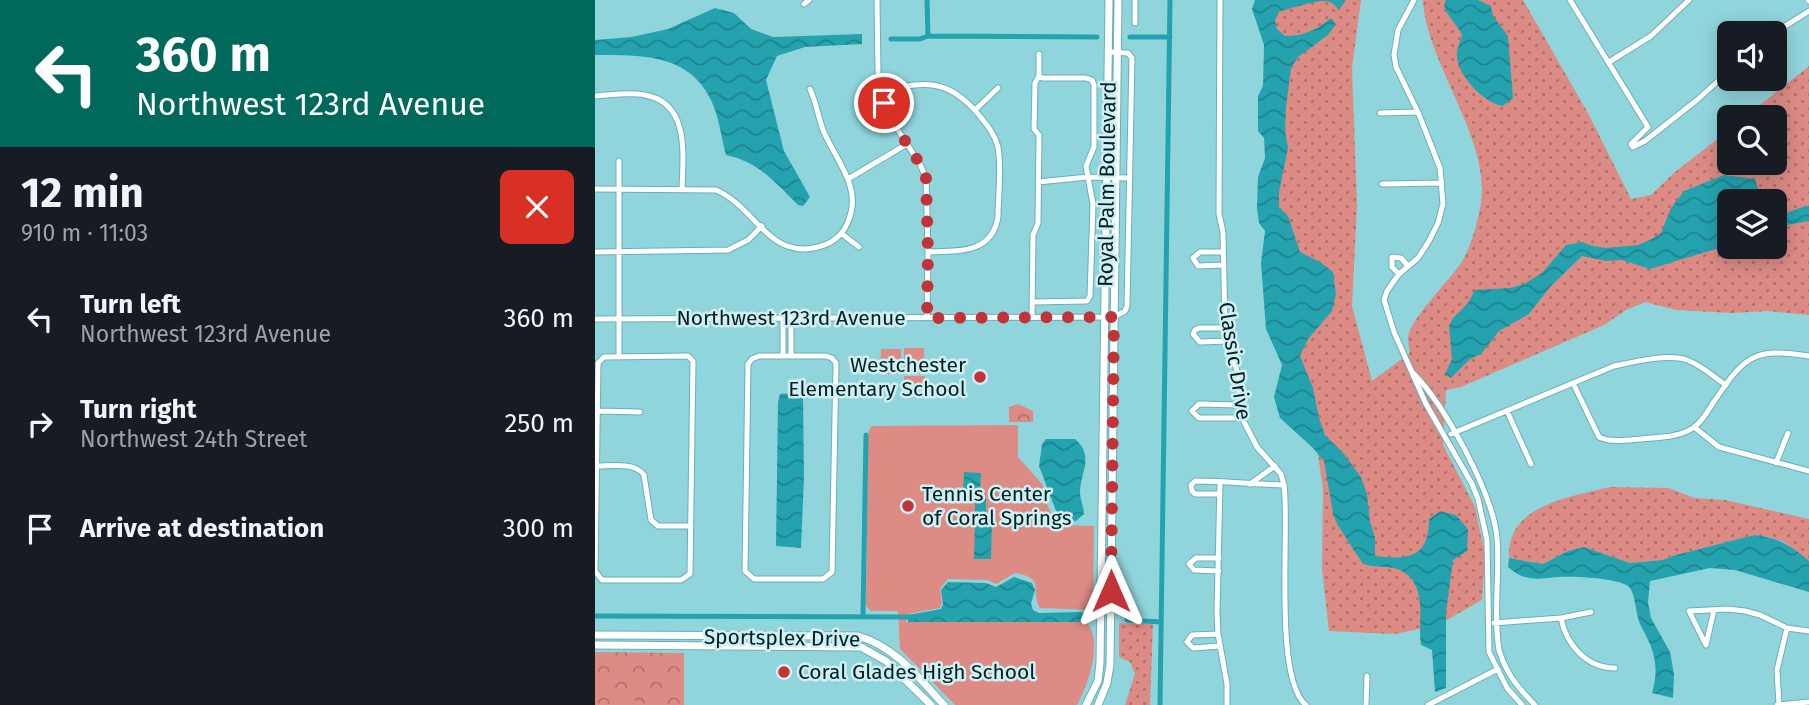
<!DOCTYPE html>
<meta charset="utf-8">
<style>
:root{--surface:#171b24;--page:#20242c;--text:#f1f3f6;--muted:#9ea1a6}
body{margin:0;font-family:"Fira Sans",sans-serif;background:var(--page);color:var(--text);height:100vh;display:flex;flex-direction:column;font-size:26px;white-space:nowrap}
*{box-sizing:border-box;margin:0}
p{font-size:23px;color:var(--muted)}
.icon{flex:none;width:38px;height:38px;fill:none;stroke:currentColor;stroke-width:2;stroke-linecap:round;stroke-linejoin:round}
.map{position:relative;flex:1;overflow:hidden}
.panel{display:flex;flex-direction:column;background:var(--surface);width:595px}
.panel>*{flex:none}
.banner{background:#00695c;color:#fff;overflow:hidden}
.tools{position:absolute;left:1122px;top:21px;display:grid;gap:14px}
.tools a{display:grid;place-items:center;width:70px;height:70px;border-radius:10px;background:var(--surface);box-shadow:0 4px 18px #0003;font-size:35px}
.pin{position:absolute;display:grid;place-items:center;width:60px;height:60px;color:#fff;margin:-30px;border:4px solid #fff;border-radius:50%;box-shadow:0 2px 7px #0007}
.me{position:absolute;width:77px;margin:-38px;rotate:0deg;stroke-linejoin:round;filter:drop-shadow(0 0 5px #0008)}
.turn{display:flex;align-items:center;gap:24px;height:147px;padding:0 21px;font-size:32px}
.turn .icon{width:91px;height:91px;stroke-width:2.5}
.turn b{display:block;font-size:49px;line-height:60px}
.round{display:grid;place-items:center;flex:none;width:74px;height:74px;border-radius:10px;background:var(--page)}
.headline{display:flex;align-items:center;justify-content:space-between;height:119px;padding:0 21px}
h1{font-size:42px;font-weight:700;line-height:52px}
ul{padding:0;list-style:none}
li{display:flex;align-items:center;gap:21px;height:105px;padding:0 21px}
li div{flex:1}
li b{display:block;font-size:26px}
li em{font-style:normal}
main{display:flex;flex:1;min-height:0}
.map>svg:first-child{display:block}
</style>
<main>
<section class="panel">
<div class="banner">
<div class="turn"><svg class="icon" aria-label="left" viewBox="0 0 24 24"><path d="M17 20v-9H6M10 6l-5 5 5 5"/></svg><div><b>360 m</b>Northwest 123rd Avenue</div></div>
</div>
<div class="headline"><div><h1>12 min</h1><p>910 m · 11:03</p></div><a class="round" style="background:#d93025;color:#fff"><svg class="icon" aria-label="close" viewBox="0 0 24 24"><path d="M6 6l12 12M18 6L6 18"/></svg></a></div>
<ul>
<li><svg class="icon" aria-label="left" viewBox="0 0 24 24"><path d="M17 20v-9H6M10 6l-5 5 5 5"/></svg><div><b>Turn left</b><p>Northwest 123rd Avenue</p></div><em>360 m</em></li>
<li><svg class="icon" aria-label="right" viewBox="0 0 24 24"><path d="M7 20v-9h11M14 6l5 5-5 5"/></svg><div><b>Turn right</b><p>Northwest 24th Street</p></div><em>250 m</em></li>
<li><svg class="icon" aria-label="arrive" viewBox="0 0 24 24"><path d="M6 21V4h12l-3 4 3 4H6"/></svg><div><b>Arrive at destination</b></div><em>300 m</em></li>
</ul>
</section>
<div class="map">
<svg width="1214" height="705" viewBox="0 0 1214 705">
<defs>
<pattern id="grass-dots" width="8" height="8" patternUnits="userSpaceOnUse" patternTransform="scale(1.75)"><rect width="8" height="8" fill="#dd8b85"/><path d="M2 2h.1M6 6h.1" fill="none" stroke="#b1716c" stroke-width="1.8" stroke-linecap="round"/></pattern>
<pattern id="forest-crowns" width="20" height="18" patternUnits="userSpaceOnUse" patternTransform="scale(1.75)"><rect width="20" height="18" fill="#dd8b85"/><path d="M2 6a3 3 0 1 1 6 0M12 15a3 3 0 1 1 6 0" fill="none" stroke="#b1716c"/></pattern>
<pattern id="water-waves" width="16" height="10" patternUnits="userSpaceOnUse" patternTransform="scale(1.75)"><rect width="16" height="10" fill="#24a3af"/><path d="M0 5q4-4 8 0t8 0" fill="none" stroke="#1d848e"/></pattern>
</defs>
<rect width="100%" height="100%" fill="#91d5dc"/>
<path fill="url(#grass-dots)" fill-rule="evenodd" d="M692,0H766L757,68L762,205L757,306L777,381L815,353C814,348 813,341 813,337C816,318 854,281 866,263C876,248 883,221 886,203C896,139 831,63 828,0H928L993,113L1036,199L1056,195L1080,172L1134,130V163H1180V117H1150L1214,66V315L1172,311L1138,313L1081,310L1050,302L1031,310L1009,325L866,387L851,390L848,445L880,507L890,555L887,600L843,625L800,634L734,631L727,569L728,488L721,441L678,304L679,4ZM1134,201H1180V247H1134Z
M1015,487L1074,488L1099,498L1130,500L1214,519V561L1189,542L1174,537L1159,535L1081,555L1067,560L1035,563L989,547L973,551L948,564L914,558C911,505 975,497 1015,487Z
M524,623L558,624L555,705H530L540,674L535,662L524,657Z"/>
<path fill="url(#forest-crowns)" d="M309,376H330V389H309Z
M423,404L438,411V422H414V407Z
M0,652L89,653V705H0Z"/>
<path fill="#dd8b85" d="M309,348H329L330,374H309Z
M286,349H306V374H285Z
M423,425V457L448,485C448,498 456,516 465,525L499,526L498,610L445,608C434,589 452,578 420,573L401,584L392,580L353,579L345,589L347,602L345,608L313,614L311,622H491C509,640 493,686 482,705H360L305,649L303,611H276L271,606L273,432L277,426Z
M16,688H40V705H16Z"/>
<path fill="url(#water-waves)" d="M660,0H751L744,10C740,5 736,1 729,1C724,0 691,9 684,12L680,20L682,29L690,36C709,36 721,30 736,18L741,24L733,35L703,57L696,68L691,107L690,131L693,148L684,192V207L693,216L705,252L725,262L738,272L741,294L737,311L713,339L705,356L718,388L724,418L730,435L749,454L766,477L772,494L775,522L780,537V556C813,560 834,558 834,519L845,511L861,515L873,529L872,551L858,560L851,613V688L840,692L837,650L826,645C822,621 834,587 807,571C797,565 780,568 768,564L742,524L738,513L729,461L718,448L685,418L679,397L687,365L671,329L666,263L670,231L664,223L662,208L663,177L670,158L669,138L663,131V96L668,86L669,45L657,9Z
M851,0H883L896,6L898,16L913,36L918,98L908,106C890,104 863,76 862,57C861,49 865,43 867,35C862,24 852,17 849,5Z
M120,8L139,13L156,29L178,37L267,34V44L210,47L182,56L171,80L189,151L215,197L208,206L203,205C180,182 164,162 131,155C126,137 124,115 115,98C92,53 44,55 0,55V40L36,37L73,29Z
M1129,175L1160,179L1163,188L1160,195L1153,199L1134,201V245L1055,269L1027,260L1011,261L987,256L955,287L934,314L904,331L886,354L875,359L856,378L850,374L857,359L854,326L858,318L873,303L880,290L915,288L929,284L947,273L971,245L987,242L998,246L1011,248L1043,245L1055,240L1066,233L1076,208L1089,191Z
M1210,206H1214V221L1187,226L1180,233V217Z
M204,393L208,398L209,477L206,548L181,546L183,402L185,394Z
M451,439H480C500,456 485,474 485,492C485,500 489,507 489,514L481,521L469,519L461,511L444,466L447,444Z
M369,472L386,473L385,491H368Z
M380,498H391V516H380Z
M380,522H397L396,559H379Z
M1159,535C1182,537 1197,546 1214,561V592L1140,570L1115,568L1055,581L1053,602L1056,618L1075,652L1079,674L1078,698L1057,693C1065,666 1059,650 1046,626C1040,615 1041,592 1033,586C1021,578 978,576 963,577C943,579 929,582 913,567L914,558L948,564L973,551L989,547L1035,563L1067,560L1081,555Z
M419,577L437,583L440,590L436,604L438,610L444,613L486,612L493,615L491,622H313V615L346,609L348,604L346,590L353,582L391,583L401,587Z"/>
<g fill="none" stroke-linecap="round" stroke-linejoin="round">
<path stroke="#24a3af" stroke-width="5" d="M332,0L333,36L502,37
M535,37H575
M296,39H325L333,36
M0,616L319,617
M268,617L271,435
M532,620L566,622
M565,705L575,0"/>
<defs>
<path id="minor" d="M282,0L283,72L289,103L303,130L325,164L331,178L333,252L332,318
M625,0L624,214L628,232L630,328L642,371L647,418L662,447L686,474L689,485C695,529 678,678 711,705
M819,0L803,30L799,55L801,67L823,112L845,168L848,204L843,223L834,241L823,258L804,274L792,291L789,300L799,332L831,404L877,484L883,499L892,540L894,652L912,688L927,705
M975,0L1053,127L1036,144L1038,147L1050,141L1102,100L1134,71
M1213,0L1214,1
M209,4L214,0
M540,23V0
M1179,33L1214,11
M1014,62L1056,36L1094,0
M444,76L447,78H491L497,80L499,85V147L491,166L493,177L535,178
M286,91C329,82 352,77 383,114C391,124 400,134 403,147C407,169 403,195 403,217C397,254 363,251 333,252
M0,96C16,95 34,92 50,95C95,103 88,155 87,189
M380,110L403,88
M785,113L823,112
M24,161V356
M253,179L312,144
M787,184L847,183
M0,189L121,190C151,203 166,236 192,246C206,251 221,249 234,243C245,237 250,230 254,219C267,187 240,159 228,130C223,116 221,102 215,89
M247,234L264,247
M0,252L133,250L153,240L167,226
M628,265L603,266L598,258L605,252H628
M804,274L797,267V257L806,258L813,266
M437,302L492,301L495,296L498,204L493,177L443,182
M437,317L438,235L443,223L444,135L439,129L440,83L444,76V54
M188,318V355
M196,318V355
M0,319L519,317L530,311L532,306L537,58L533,53L514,52
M630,328H604L600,330L598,334L605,342L633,341
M93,356L98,361L95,574L86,580H7L0,571L3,363L9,357Z
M164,356H231L237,358L241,363L237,572L228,579H159L150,571L153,364L157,359Z
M819,374C850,406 898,493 902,538C905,575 898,614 904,650C911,673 923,688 940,705
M978,383L1004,437C1017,443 1033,440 1046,439C1064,437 1082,438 1098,428C1107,422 1113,411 1118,403C1149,357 1157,347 1214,356
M644,405L604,404L597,411L604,418H647
M3,411L45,412
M912,411L936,464
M1099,427L1124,447L1214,471
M856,434L1019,366C1038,362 1074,353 1092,360C1106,365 1119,377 1131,385
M1181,463L1193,433
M2,466C17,466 40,462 49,475L56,520L63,526H96
M625,484L622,612L623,634L632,684V705
M655,484L680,466
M624,494H600L597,491L596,485L600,481C629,481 659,484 689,485
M624,571L599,570L594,564L601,558H624
M966,618C971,644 991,668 1020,668
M899,623L966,618L996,612
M623,634L597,635L592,642L598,648L625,646
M1111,645L1094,611L1133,609L1150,611L1165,615L1192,628L1214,631
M1111,645L1119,610
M771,705L772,676
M833,705L903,669
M1182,705L1214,702
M1184,705L1182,670L1192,628"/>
<path id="tertiary" d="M0,635L263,636C301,647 324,678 349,705
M0,645L266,647L291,661L336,705
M491,705L503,681L505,663L514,0
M503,705L512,683L515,665L523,0"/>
</defs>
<use href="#minor" stroke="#6bafb6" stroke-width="7"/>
<use href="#tertiary" stroke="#6bafb6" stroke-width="9"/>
<use href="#minor" stroke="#fff" stroke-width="5"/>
<use href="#tertiary" stroke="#fff" stroke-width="7"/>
</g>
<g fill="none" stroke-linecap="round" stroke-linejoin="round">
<path stroke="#c23337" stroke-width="12" stroke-dasharray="0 21.6" d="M289,103L303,130L325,164L331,178L333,252L332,318L519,317L516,591"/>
</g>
<g fill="#c23337" stroke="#cfeff3" stroke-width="2.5">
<circle cx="385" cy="377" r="7"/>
<circle cx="313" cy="506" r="7"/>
<circle cx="189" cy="672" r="7"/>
</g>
<g text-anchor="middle" stroke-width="5" stroke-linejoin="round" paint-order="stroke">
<g font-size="21" fill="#032023" stroke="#cfeff3">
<text transform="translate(512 184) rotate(-89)" y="7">Royal Palm Boulevard</text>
<text x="196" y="325">Northwest 123rd Avenue</text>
<text transform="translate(640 361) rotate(81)" y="7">Classic Drive</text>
<text transform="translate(187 638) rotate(1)" y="7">Sportsplex Drive</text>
</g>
<g font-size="21" fill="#032023" stroke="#cfeff3" text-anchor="start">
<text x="371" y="372" text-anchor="end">Westchester<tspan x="371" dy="24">Elementary School</tspan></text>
<text x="327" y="501">Tennis Center<tspan x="327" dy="24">of Coral Springs</tspan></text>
<text x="203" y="679">Coral Glades High School</text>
</g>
</g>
</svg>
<div class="tools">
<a><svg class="icon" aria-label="sound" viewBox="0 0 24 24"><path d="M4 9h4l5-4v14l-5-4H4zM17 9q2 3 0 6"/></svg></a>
<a><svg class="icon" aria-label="search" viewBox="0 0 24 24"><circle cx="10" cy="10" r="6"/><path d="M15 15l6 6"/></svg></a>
<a><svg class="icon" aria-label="layers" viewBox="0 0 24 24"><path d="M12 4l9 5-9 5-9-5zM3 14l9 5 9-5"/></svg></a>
</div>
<div class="pin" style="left:289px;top:103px;background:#d93025"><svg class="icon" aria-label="arrive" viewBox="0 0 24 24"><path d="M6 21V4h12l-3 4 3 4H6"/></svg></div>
<svg class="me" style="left:516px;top:591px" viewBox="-20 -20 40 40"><path d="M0-17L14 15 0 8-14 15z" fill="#c23337" stroke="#fff" stroke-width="4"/></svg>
</div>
</main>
